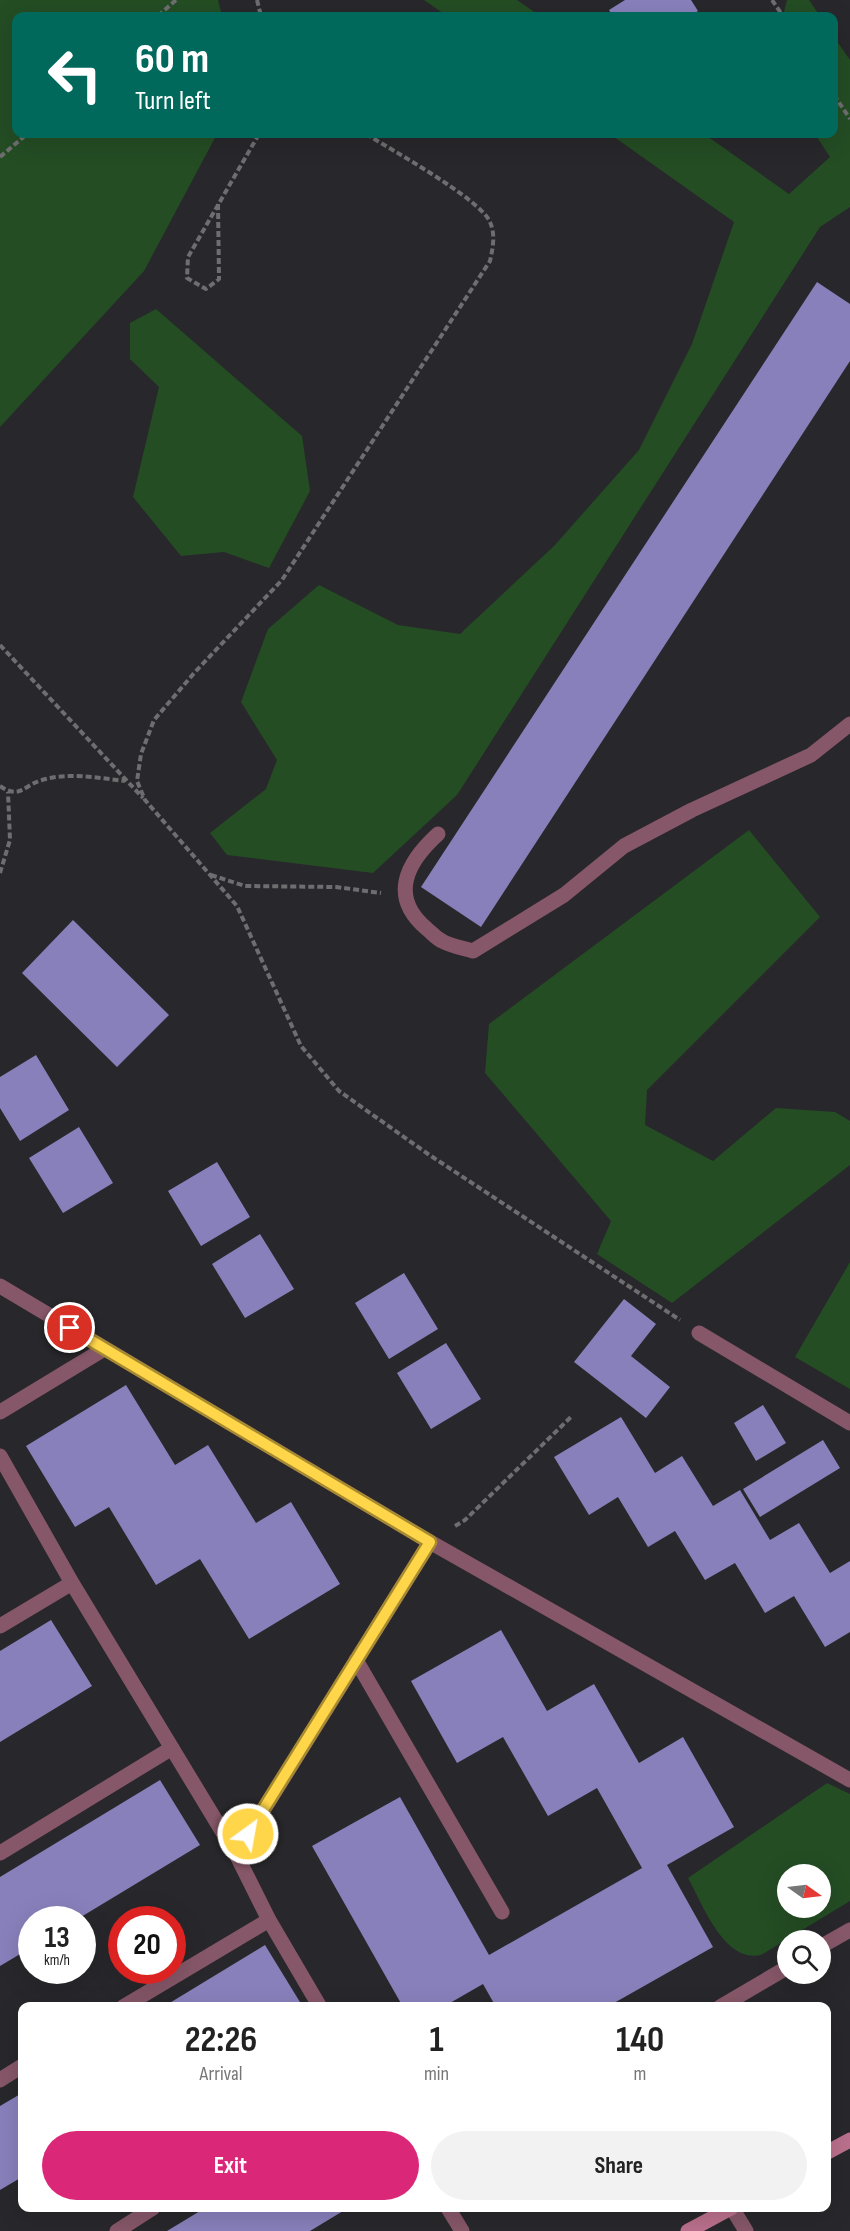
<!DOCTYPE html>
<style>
:root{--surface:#fff;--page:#f2f2f2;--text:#222;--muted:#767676;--accent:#db2777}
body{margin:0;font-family:"Sofia Sans Condensed",sans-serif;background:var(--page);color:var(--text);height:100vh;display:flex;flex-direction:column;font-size:22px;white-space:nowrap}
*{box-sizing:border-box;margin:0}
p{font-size:20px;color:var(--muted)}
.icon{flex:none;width:33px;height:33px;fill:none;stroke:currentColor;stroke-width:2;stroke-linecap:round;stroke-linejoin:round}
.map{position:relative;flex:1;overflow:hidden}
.sheet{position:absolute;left:18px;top:2002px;width:813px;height:210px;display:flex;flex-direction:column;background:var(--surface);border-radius:12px;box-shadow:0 6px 24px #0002}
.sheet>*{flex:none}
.guide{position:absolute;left:12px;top:12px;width:826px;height:126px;border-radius:12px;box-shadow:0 6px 24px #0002;background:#00695c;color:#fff;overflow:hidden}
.needle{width:39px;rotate:104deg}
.controls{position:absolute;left:777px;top:1864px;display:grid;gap:12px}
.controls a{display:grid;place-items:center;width:54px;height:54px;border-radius:50%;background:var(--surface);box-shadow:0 6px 24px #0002;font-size:30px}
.speed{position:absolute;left:18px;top:1906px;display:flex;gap:12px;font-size:30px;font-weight:700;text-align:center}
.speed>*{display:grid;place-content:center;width:78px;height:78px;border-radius:50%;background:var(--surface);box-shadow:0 6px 24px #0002;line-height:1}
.speed small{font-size:15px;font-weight:400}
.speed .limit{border:9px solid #d22;background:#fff;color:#111}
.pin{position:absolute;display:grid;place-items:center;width:51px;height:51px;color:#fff;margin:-26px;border:3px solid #fff;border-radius:50%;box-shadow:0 2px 6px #0007}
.me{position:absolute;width:66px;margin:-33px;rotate:32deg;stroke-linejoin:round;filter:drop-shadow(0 0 4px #0008)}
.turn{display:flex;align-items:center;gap:21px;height:126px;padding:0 24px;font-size:27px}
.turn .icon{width:78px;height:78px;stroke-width:2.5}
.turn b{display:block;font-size:42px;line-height:51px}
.eta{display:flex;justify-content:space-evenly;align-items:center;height:102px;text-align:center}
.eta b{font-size:36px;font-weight:700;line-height:42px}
.action{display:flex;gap:12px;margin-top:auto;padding:12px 24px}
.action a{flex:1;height:69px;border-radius:36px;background:var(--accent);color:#fff;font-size:24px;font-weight:700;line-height:69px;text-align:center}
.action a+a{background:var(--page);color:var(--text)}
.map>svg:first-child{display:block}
</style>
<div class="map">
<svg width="850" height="2231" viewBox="0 0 850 2231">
<rect width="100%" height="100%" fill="#28272b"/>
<path fill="#244d24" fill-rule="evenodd" d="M0,0H218L222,16H16V134H217L144,271L0,427Z
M424,0H517L540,16H447Z
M787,0H809L820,16H783Z
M834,37L850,60V207L820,227L457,795L373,873L227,855L210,833L266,789L277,760L241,702L268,629L319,585L398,625L460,634L554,546L639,450L692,344L734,222L610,134H704L789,194L830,157L815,134H834Z
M156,309L302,436L310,491L269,568L224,552L181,556L133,497L159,387L130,359V323Z
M749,830L820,917L647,1090L645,1125L713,1161L776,1108L835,1112L850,1121V1165L672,1303L597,1254L611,1221L485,1073L489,1024Z
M850,1262V1389L795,1357Z
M827,1783L850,1794V1901L761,1955C724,1963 703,1905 688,1878ZM788,1875H820V1908H788Z"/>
<path fill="#8880bb" d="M625,0H691L698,11L690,16H613L609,10Z
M817,282L850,304V361L481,927L421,887Z
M73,920L169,1015L117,1067L22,973Z
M36,1055L69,1110L20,1141L0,1108V1077Z
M79,1127L113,1183L63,1213L29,1158Z
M217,1162L250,1217L201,1246L168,1191Z
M260,1234L294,1289L245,1318L212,1264Z
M404,1273L438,1329L389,1359L355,1303Z
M624,1299L656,1324L631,1356L670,1387L646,1418L574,1362Z
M446,1343L481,1399L431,1429L397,1373Z
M126,1385L175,1465L208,1445L256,1523L291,1502L340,1584L249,1639L200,1559L156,1585L109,1507L75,1527L26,1446Z
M763,1405L786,1443L756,1461L734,1423Z
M621,1417L655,1473L682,1456L713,1506L740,1490L770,1540L799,1523L830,1573L850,1561V1632L825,1647L794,1596L765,1613L735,1563L705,1580L675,1531L648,1547L618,1497L589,1515L554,1457Z
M823,1440L840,1468L760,1517L743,1489Z
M51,1620L92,1686L0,1742V1651Z
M501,1630L547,1711L594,1684L639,1763L683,1737L734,1827L667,1865L713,1947L607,2007H496L483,1984L443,2007H403L312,1846L400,1797L489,1955L642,1868L597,1788L548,1816L503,1737L457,1763L411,1681Z
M160,1780L200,1845L76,1920H32V1947L0,1966V1877Z
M265,1945L303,2007H163Z
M22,2093V2177L0,2190V2106Z
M205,2208H348L310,2231H167Z"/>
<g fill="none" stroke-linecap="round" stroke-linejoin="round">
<path stroke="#6e6d70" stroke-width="4" stroke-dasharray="6 3" stroke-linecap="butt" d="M257,0L261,16
M772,0L783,16
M158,16L176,0
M834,95L850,119
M366,134C392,150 476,197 489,220C496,233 493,247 490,261L282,580L195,672L154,720L141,754L137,781L145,800L237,906L301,1046L339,1091L428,1154L680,1320
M0,157L27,134
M218,204L219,279L206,289L187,278L188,257L259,134
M0,645L143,798
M0,786C20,800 24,785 42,780C69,772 98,778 125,781
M0,873L10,840L8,792
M211,875L245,886L336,887L381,893
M455,1526L465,1520L572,1416"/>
<path stroke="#865768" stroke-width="15" d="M438,834C406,863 389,897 427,929C432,933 436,938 442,941C450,946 463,948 473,951L564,895L624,846L692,810L811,755L850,724
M0,1286L430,1542L850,1780
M699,1333L850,1423
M0,1412L104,1349
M0,1456L72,1583L236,1854L269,1920L320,2007
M0,1626L72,1583
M356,1660L502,1912
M0,1853L172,1748
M236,1854L430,1542
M820,1947L850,1930
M123,2007L269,1920
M720,2007L788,1967
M0,2080L22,2066
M448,2208L462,2231
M117,2231L153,2208"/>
<path stroke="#865768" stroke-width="15" d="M732,2208L746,2231"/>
<path stroke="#ba708c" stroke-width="15" d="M826,2153L850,2140
M688,2231L731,2208"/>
</g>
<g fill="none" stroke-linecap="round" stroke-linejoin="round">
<defs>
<path id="route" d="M70,1328L430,1542L248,1834"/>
</defs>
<use href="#route" stroke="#a68a30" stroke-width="15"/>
<use href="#route" stroke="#ffd54a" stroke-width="10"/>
</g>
</svg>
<div class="controls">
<a><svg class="needle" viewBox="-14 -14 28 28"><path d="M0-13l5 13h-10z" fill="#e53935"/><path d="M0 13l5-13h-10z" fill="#767676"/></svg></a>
<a><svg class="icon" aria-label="search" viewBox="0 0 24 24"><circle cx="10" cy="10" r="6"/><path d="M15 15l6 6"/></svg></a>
</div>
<div class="speed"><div>13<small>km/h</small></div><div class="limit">20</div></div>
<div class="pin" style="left:70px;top:1328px;background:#d93025"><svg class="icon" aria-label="arrive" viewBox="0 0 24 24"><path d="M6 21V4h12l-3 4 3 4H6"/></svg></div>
<svg class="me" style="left:248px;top:1834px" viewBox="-20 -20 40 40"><circle r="17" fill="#ffd54a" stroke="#fff" stroke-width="3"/><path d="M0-11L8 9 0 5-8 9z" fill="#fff"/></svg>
<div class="guide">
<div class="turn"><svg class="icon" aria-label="left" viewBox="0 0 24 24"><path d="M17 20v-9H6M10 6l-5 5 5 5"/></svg><div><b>60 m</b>Turn left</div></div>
</div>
<section class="sheet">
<div class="eta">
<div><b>22:26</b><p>Arrival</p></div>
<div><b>1</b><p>min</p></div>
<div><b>140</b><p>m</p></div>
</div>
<div class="action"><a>Exit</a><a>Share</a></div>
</section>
</div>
